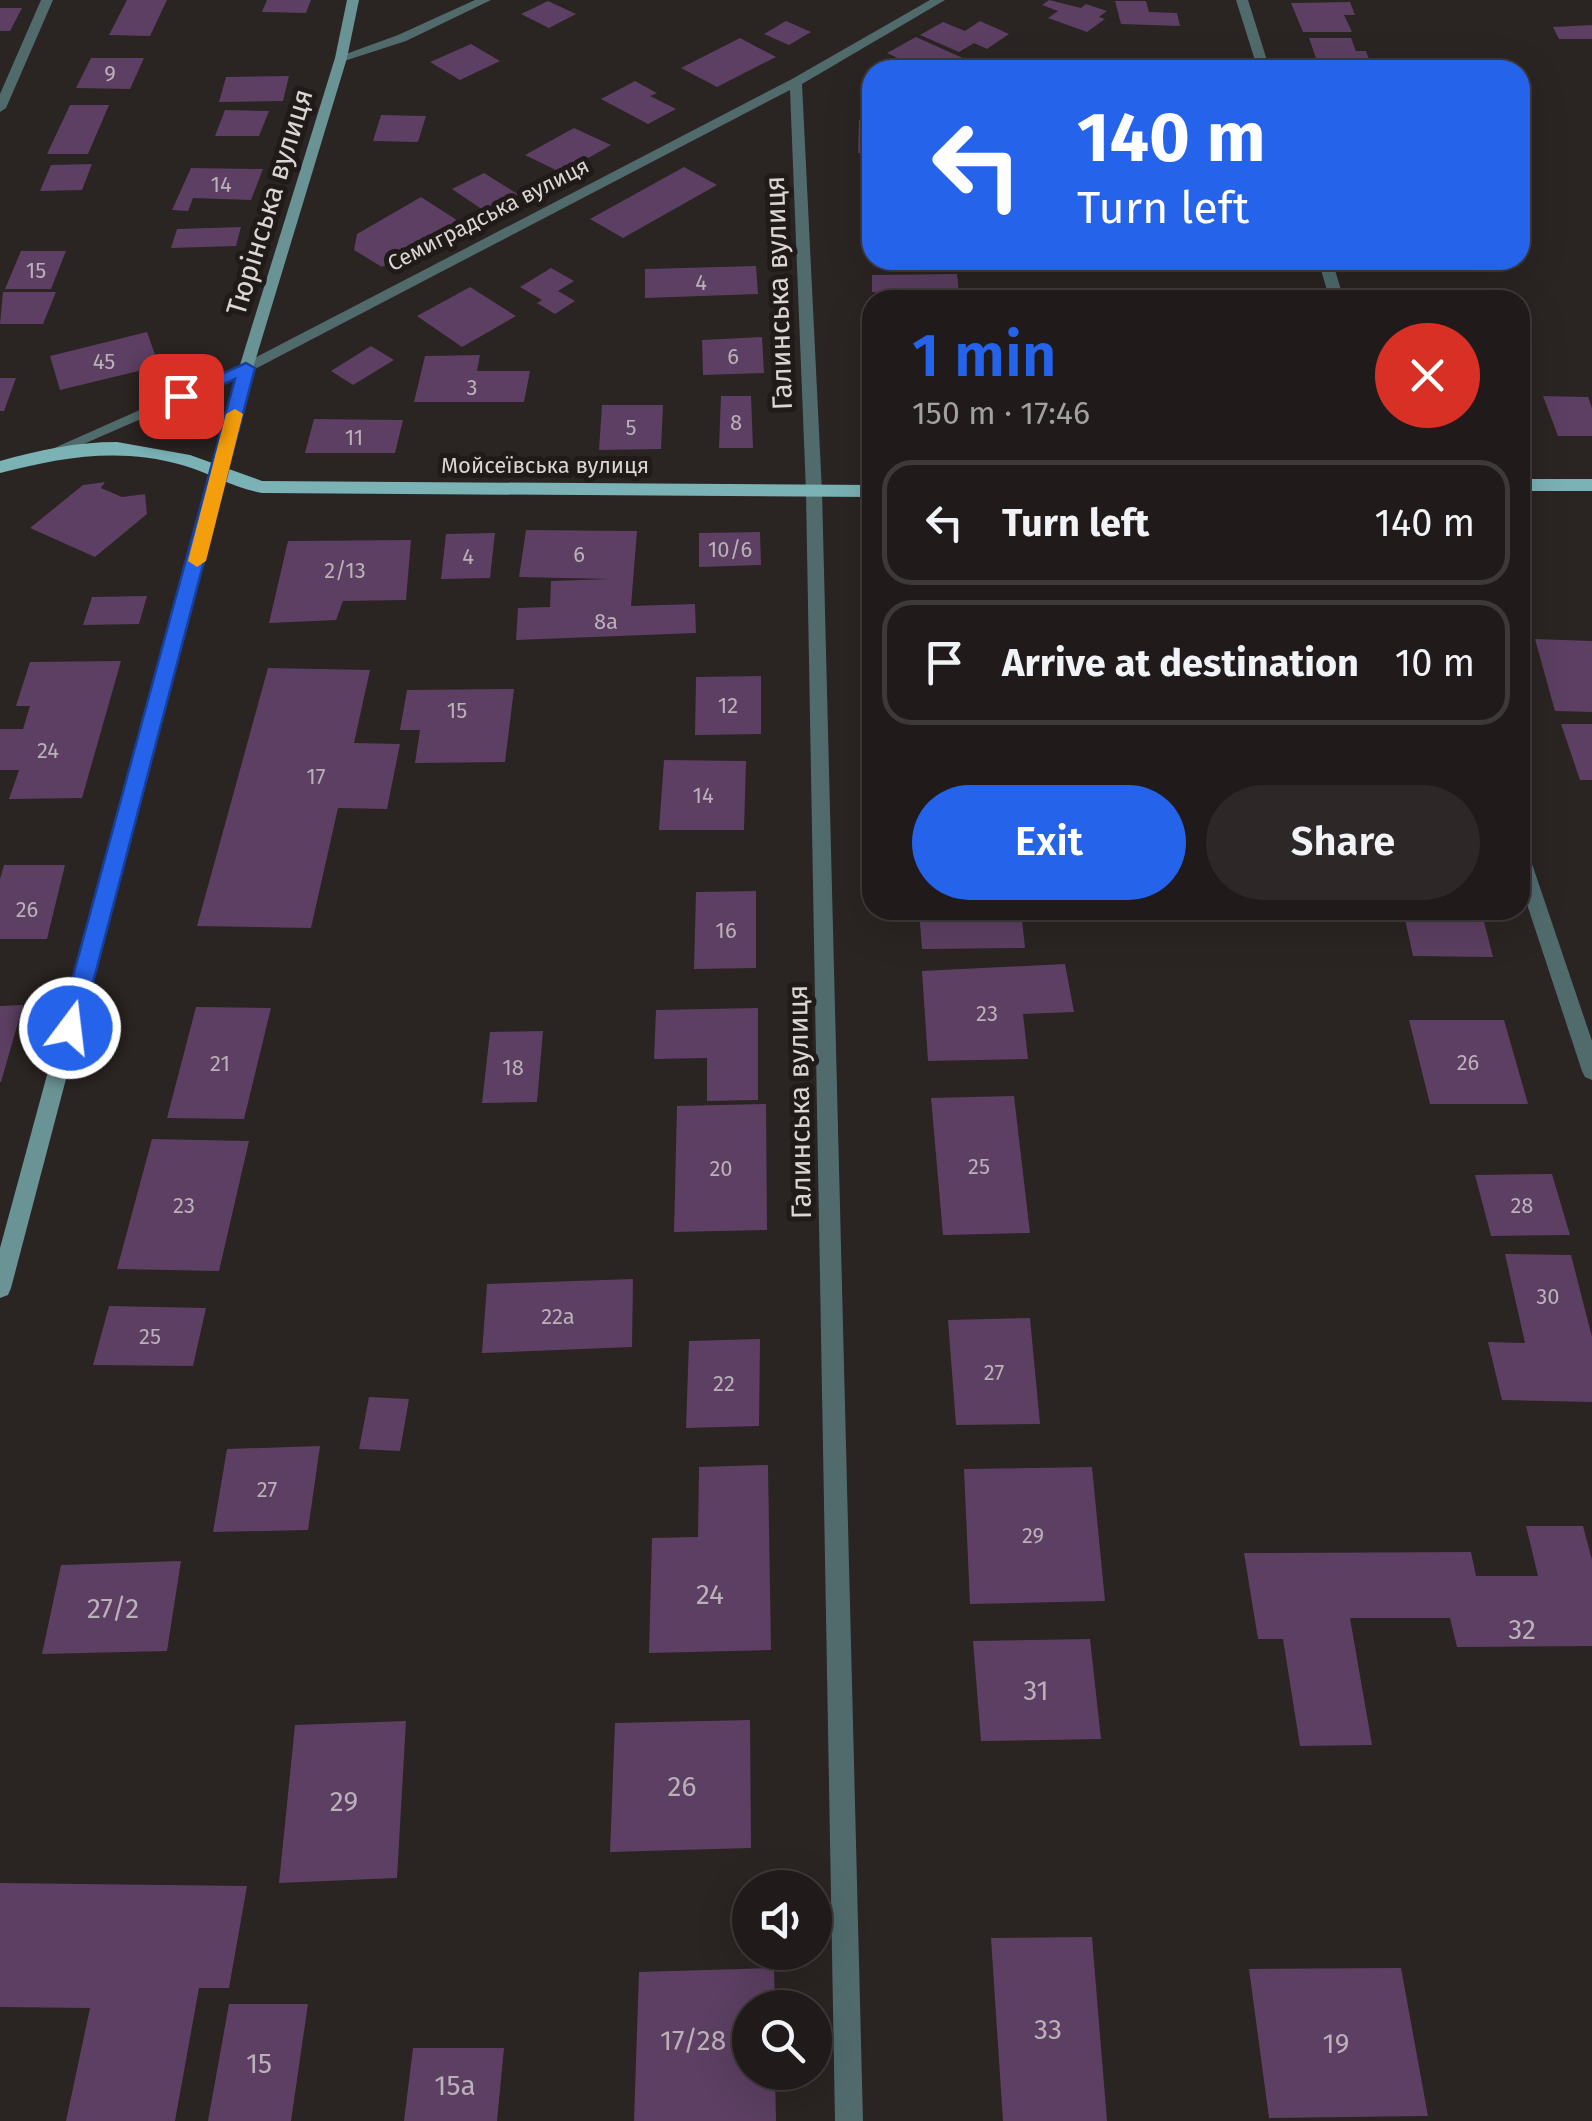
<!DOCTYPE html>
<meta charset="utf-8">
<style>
:root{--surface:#201b1a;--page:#2d2827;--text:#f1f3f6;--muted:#a2a1a2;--line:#3d3939;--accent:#2563eb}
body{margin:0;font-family:"Fira Sans",sans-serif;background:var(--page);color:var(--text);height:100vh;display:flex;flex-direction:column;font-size:38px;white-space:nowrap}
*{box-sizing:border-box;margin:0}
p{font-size:32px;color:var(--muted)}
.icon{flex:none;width:55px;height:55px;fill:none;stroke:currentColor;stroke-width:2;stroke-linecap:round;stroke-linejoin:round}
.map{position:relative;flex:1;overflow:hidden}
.sheet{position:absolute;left:862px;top:290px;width:668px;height:630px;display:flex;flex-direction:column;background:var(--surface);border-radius:30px;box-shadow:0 10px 40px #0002,0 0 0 2px var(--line)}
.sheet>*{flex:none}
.guide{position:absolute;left:862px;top:60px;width:668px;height:210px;border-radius:30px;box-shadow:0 10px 40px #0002,0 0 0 2px var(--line);background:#2563eb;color:#fff;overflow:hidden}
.fabs{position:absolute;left:732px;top:1870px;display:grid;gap:20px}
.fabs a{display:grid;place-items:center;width:100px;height:100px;border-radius:50%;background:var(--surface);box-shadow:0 10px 40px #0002,0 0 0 2px var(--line);font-size:50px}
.pin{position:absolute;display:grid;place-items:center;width:85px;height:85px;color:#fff;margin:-42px;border-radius:20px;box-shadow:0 5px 15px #0006}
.me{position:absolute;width:110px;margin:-55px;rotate:15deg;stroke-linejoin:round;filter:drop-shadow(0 0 8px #0008)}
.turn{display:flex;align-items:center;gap:35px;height:210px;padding:0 50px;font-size:45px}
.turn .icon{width:130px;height:130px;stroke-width:2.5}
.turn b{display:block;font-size:70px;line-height:85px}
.round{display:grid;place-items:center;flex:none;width:105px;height:105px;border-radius:52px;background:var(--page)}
.overview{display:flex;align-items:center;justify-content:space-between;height:170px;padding:0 50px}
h1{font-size:60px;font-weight:600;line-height:75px;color:var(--accent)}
.cta{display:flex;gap:20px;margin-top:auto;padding:20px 50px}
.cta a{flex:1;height:115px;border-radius:60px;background:var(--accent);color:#fff;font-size:40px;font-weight:600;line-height:115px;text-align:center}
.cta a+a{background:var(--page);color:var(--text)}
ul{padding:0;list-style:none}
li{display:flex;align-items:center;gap:30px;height:125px;margin:0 20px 15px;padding:0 30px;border:5px solid var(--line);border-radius:30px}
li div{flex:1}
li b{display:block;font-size:38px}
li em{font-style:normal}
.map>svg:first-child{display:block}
</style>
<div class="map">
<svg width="1592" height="2121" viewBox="0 0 1592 2121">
<rect width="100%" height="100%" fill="#2a2422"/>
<path fill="#5c3f62" d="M127,0H167L150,36L109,35Z
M267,0H311L306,13L262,12Z
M1049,0L1081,8L1086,4L1107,11L1099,17L1105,19L1087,32L1048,18L1058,11L1042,5Z
M548,1L576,14L549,28L521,14Z
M1115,1H1146L1149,12L1177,13L1180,26L1121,24Z
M1350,2L1355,15H1344L1352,32H1303L1291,3Z
M0,8H22L10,31H0Z
M786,21L811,32L789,45L764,34Z
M980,21L1009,34L987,49L974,43L959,52L920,35L943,22L965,31Z
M1592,25V39H1559L1553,27Z
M916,37L965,59L947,70H922L887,53Z
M740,38L776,57L717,87L681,68Z
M1309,38H1351L1356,51H1366L1373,70H1320Z
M471,44L500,61L460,80L430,62Z
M91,58H144L130,89L76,88Z
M289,76L283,101L219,102L226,77Z
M635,81L657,93L650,96L676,109L648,124L601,99Z
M70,105H109L88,154H47Z
M225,110L269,111L259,136H215Z
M381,115L426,116L418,142L373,141Z
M859,120H872V153H858Z
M574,128L611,145L562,173L525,155Z
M92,164L82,190L40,191L51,165Z
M684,167L717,185L623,238L590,219Z
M191,168L263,169L251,200L193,198L188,211L172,210Z
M484,173L519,195L486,212L452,189Z
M863,173H872V206H865Z
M421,197L463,224L382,267L354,250L357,234Z
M241,227L236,246L171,248L177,229Z
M21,251H66L51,289H5Z
M1225,260H1284L1285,266L1226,267Z
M1394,260H1456L1459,270H1397Z
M756,266L758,294L645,298V269Z
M551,268L574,281L558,291L575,301L555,314L537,303L542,300L520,287Z
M957,274L959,292H872V275Z
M470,287L516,316L462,347L417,316Z
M3,292H56L43,324H0Z
M147,332L159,366L60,390L50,356Z
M762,337L764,373L703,375L702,340Z
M371,346L394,360L353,385L331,371Z
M480,355L477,371H530L524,402H414L425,356Z
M0,378H16L4,411H0Z
M721,396H751L753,448H719Z
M1543,396L1588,397L1592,408V436H1558Z
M602,405H663L661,449L599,450Z
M314,419L403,420L395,453H305Z
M105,482L101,488L122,497L145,494L147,514L95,557L30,528L83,485Z
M526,530L637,531L631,606L695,604L696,633L516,640L518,608L550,607L551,581L608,579L519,577Z
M760,532L761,565L699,567V533Z
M495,533L490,578L441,579L446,534Z
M411,540L406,600L343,601L336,620L269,623L288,541Z
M147,596L139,624L83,625L92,597Z
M1535,639L1592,641V712L1555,711Z
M121,661L82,798L9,799L19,770H0V729H23L30,706H16L30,662Z
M268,668L370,670L354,743L400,744L387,809L338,808L311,928L197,926Z
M761,676V734L695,735L696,677Z
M514,689L505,762L415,763L420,730H400L407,690Z
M1561,724H1592V780H1580Z
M664,760L746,761L744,830H659Z
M4,865H65L47,939H0V879Z
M756,891V968L694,969L696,892Z
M919,910H1021L1025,948L922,949Z
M1403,910H1481L1493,957L1413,956Z
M1065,964L1074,1012L1023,1014L1028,1059L928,1061L922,971Z
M23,1005L1,1082H0V1006Z
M196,1007L271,1008L244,1119L167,1118Z
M758,1008V1100L707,1101V1058L654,1059L656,1010Z
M1409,1020H1504L1528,1104H1430Z
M543,1031L537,1102L482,1103L490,1032Z
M1014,1096L1030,1233L943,1235L931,1098Z
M766,1104L767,1230L674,1232L677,1106Z
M152,1139L249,1141L219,1271L117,1269Z
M1552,1174L1570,1235L1491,1236L1475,1175Z
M1505,1254L1571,1255L1592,1337V1402L1502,1400L1488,1342L1525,1343Z
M633,1279L632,1347L482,1353L487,1284Z
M109,1306L206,1308L193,1366L93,1365Z
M1030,1318L1040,1424L956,1425L948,1320Z
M760,1339L759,1426L686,1428L689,1341Z
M369,1397L409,1399L400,1451L359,1449Z
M320,1446L308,1530L213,1532L227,1449Z
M768,1465L771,1650L649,1653L652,1538L698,1537L699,1467Z
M1092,1467L1105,1601L970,1604L964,1469Z
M1526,1526H1583L1592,1560V1646L1457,1647L1450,1618H1350L1372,1745L1300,1746L1283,1639H1258L1244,1553L1471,1552L1476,1576H1538Z
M181,1561L167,1651L42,1654L61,1565Z
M1090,1639L1101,1739L981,1741L973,1641Z
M750,1720L751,1848L610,1852L615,1723Z
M406,1721L397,1878L279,1883L295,1725Z
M0,1883L247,1886L229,1988H199L175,2121H66L90,2008L0,2007Z
M1092,1937L1107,2121H1003L991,1938Z
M774,1968L775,2008H750V2072H775L776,2121H634L639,1972Z
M1401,1968L1428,2116L1269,2118L1249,1969Z
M229,2004H308L291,2121H208Z
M413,2048H504L497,2121H404Z"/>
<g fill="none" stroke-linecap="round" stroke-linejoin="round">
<path fill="#516b6d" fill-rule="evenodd" d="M41,0H53L6,108L0,112V94Z
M475,0H491L406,41L341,62L335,58L398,35Z
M930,0H945L802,84L822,492L863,2121H835L806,492L790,90L251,371L56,456H46L43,453L241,365L792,79Z
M1236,0H1248L1270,70H1258Z
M1318,260H1332L1344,300H1330Z
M1520,848L1529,855L1592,1041V1080L1585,1077L1582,1071L1520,883Z"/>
<path fill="#699395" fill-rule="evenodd" d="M347,0H359L347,58L253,368L11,1288L8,1295L0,1298V1248L239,368L335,58Z"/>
<path fill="#7ab2b5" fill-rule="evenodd" d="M117,442L190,455L262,481L872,485V497L262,493C234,488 210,473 182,465C120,447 61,457 0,473V461C39,450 76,442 117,442Z
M1520,479H1592V491H1520Z"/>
</g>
<path fill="#2563eb" stroke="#184099" stroke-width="2.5" d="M246,363L255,368L81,1028L70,1038L59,1028L235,379L187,400L181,402L173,396Z"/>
<path fill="#f59e0b" d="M235,409L243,414L206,561L197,567L188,561L226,414Z"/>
<g text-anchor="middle" stroke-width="10" stroke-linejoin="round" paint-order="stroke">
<g font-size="22" fill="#bab0b8">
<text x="110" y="81">9</text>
<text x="221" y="192">14</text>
<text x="36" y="278">15</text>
<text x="701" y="290">4</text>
<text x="733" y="364">6</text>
<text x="104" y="369">45</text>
<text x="472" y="395">3</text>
<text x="736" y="430">8</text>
<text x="631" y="435">5</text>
<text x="354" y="445">11</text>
<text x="730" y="557">10/6</text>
<text x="579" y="562">6</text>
<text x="468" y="564">4</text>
<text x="345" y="578">2/13</text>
<text x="606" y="629">8а</text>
<text x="728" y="713">12</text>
<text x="457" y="718">15</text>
<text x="48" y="758">24</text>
<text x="316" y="784">17</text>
<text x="703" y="803">14</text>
<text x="27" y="917">26</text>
<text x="726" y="938">16</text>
<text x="987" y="1021">23</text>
<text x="1468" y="1070">26</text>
<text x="220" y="1071">21</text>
<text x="513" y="1075">18</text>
<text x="979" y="1174">25</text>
<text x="721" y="1176">20</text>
<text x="184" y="1213">23</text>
<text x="1522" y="1213">28</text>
<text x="1548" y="1304">30</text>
<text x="558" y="1324">22а</text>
<text x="150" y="1344">25</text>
<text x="994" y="1380">27</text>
<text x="724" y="1391">22</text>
<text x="267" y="1497">27</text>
<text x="1033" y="1543">29</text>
</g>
<g font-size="22" fill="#dad6d4" stroke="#201a18">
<text transform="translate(488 214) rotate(-27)" y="8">Семиградська вулиця</text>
<text x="545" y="473">Мойсеївська вулиця</text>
</g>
<g font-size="28" fill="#dad6d4" stroke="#201a18">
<text transform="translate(269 202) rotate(-73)" y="10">Тюрінська вулиця</text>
<text transform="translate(778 293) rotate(-92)" y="10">Галинська вулиця</text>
<text transform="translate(799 1102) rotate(-91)" y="10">Галинська вулиця</text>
</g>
<g font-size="28" fill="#bab0b8">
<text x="710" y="1604">24</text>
<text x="113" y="1618">27/2</text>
<text x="1522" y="1639">32</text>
<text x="1036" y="1700">31</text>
<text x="682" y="1796">26</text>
<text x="344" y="1811">29</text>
<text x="1048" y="2039">33</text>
<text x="693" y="2050">17/28</text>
<text x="1336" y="2053">19</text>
<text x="259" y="2073">15</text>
<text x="455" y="2095">15а</text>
</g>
</g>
</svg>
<div class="fabs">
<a><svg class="icon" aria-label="sound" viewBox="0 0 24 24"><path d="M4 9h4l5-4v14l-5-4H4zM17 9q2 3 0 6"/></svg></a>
<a><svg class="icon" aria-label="search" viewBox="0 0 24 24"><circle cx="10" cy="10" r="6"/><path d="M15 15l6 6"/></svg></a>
</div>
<div class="pin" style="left:181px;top:396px;background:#d93025"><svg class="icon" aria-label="arrive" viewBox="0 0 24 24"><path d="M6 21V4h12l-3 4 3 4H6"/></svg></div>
<svg class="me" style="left:70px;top:1028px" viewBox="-20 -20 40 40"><circle r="17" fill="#2563eb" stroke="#fff" stroke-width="3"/><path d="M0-11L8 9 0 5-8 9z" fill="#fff"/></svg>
<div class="guide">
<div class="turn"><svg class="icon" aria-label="left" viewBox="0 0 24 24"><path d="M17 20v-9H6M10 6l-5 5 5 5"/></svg><div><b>140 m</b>Turn left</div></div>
</div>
<section class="sheet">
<div class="overview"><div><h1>1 min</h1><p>150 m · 17:46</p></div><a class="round" style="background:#d93025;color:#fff"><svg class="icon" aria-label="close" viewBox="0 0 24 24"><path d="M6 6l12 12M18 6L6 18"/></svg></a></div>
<ul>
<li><svg class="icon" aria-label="left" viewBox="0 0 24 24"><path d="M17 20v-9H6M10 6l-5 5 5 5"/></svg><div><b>Turn left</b></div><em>140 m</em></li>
<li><svg class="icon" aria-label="arrive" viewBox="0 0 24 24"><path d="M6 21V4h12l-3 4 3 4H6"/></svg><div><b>Arrive at destination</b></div><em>10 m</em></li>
</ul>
<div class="cta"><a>Exit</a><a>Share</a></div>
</section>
</div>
